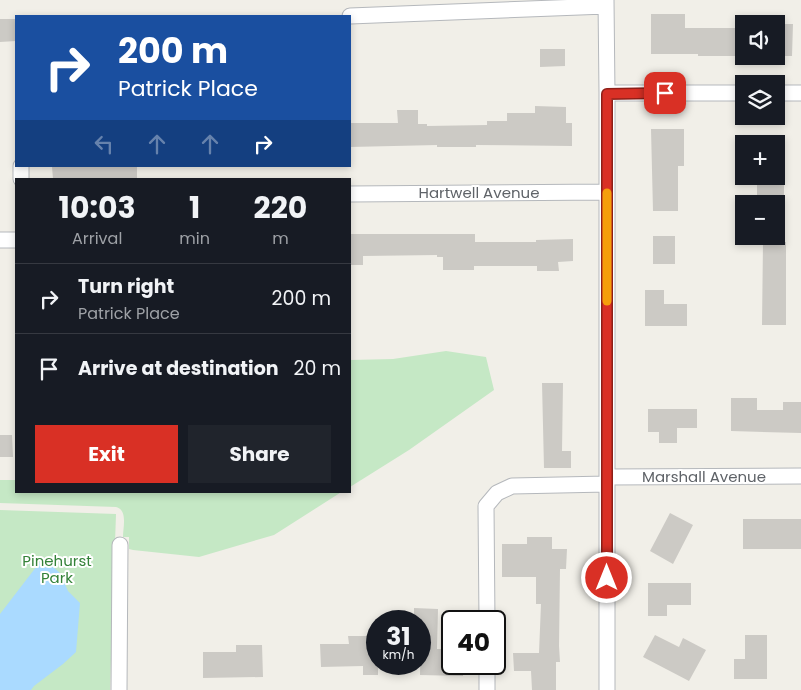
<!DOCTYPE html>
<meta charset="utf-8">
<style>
:root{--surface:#171b24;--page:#20242c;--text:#f1f3f6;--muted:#9ea1a6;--line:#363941;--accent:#d93025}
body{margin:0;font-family:Poppins,sans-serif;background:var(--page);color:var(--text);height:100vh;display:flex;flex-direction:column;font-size:19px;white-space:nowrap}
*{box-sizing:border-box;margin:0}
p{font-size:16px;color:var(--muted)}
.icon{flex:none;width:28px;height:28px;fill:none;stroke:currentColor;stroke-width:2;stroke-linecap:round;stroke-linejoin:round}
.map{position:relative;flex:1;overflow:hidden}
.sheet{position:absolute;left:15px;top:178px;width:336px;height:315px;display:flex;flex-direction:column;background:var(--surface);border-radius:0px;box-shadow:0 2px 8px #0003}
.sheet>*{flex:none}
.top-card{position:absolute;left:15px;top:15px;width:336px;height:152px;border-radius:0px;box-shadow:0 2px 8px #0003;background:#1a4fa0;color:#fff;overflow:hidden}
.buttons{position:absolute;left:735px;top:15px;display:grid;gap:10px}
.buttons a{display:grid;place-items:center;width:50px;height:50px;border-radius:0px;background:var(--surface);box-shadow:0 2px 8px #0003;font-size:25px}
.speed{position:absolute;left:366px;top:610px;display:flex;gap:10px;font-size:25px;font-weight:700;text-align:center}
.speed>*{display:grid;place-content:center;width:65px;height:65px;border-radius:50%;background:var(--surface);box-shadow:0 2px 8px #0003;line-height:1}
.speed small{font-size:12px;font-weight:400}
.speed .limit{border:2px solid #111;border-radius:8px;background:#fff;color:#111}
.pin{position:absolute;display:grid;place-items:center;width:42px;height:42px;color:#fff;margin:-21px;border-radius:10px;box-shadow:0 2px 8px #0006}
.me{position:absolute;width:55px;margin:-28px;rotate:0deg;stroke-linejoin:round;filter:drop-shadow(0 0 4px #0008)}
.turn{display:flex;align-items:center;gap:18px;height:105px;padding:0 20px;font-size:22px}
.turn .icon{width:65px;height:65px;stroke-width:2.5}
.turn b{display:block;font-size:35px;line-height:42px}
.lanes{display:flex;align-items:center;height:48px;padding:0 20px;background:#0003;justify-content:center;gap:25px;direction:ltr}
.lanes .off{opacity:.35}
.eta{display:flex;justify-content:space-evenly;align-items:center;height:85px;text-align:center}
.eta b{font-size:30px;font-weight:700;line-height:35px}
.button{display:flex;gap:10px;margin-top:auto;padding:10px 20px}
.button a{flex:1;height:58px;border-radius:0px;background:var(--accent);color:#fff;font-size:20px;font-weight:700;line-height:58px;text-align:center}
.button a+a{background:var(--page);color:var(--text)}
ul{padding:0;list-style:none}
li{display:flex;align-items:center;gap:15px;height:70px;padding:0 20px;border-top:1px solid var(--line)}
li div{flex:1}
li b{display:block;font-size:19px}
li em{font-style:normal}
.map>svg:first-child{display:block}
</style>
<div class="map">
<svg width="801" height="690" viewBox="0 0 801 690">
<rect width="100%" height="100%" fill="#f1efe8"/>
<path fill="#c5e8c5" d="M446,351L486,357L494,390L409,450L350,487V360L393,359Z
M0,480H16V491H343L274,535L199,557L133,550L129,549V537H123C123,527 128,510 116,507L0,503Z
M0,510L116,514L110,690H0Z"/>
<path fill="#aadaff" d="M43,558L60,573L68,591L80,603L76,652L63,664L34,686L31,690H0V614Z"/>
<path fill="#cccac5" d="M651,14H685V28H737V56H698V54H651Z
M0,19H16V41L0,42Z
M776,24H793L792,56H776Z
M540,49H565V66L540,67Z
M535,106L566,107V123H572V146L476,145V147H437V145L350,147V123H398L397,110H418V124H427V126L487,125V121H507V113H535Z
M651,129H684V166H678V211H653Z
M68,166H137V179H53L52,167Z
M757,181H784V204H757Z
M350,234H475V242H536V240L573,239V261L558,262L559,271H537V266H474V270H443V257H437V255L363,256V265H350Z
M653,236H675V264H653Z
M763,242H786V325H762Z
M645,290H664V304H687V326H645Z
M542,383H563L562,451H571V468H544Z
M731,398H757V410H783V402H801V433L731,431Z
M648,409H697V428H677V443H659V432H648Z
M0,435H12L13,457H0Z
M670,513L693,525L673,564L650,551Z
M743,519H801V549H743Z
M527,537H552V549H567L566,569H560L559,646L560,662H556V690H532L531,671H514L513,653H539L541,604H536V577H502V544H527Z
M648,583H691V605H667V616H648Z
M414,608L438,609L437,649H446V654H452V664H464L463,676L420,675L421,626L420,621H414Z
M655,635L679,647L683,638L706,650L689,681L643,657Z
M745,635H767V679H734V659H745Z
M348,636H378V675H363V666L321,667L320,644H349Z
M236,645H262L263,677L203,678V652H236Z"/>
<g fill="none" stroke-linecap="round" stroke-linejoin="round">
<defs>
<path id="minor" d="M606,0L607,93V690
M350,16L606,6
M607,93H744
M776,93H801
M21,166V179
M350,194L607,192
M0,240H16
M607,477L801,476
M487,621L486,506L497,493L512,486L607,484
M119,690L120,545
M487,690V664"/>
</defs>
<use href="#minor" stroke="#b5b8bc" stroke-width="17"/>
<use href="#minor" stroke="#fff" stroke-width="15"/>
</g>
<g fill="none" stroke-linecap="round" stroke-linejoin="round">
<defs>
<path id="route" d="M607,578V94L665,93"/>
</defs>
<use href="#route" stroke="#8d1f18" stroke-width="12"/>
<use href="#route" stroke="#d93025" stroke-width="9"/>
<path stroke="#f59e0b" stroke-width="9" d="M607,301V193"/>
</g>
<g text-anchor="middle" stroke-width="4" stroke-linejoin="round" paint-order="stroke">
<g font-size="15" fill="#5f6368" stroke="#fff">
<text x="479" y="198">Hartwell Avenue</text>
<text x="704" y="482">Marshall Avenue</text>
</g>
<g font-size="15" fill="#348238" stroke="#fff">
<text x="57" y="566">Pinehurst<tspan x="57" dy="17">Park</tspan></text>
</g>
</g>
</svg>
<div class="buttons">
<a><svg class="icon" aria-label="sound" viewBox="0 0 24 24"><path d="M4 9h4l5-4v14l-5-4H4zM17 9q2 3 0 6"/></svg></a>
<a><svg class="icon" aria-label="layers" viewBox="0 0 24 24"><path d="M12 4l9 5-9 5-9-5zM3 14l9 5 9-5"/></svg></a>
<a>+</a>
<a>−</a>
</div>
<div class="speed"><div>31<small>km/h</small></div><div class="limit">40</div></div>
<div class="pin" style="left:665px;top:93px;background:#d93025"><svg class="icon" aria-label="arrive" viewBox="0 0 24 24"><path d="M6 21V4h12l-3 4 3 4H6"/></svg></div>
<svg class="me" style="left:607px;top:578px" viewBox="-20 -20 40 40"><circle r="17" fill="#d93025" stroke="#fff" stroke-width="3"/><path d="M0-11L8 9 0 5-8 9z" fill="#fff"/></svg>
<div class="top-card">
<div class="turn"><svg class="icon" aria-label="right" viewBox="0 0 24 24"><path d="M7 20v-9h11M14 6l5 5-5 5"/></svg><div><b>200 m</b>Patrick Place</div></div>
<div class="lanes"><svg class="icon off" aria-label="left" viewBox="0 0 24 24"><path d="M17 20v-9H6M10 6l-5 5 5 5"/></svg><svg class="icon off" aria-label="ahead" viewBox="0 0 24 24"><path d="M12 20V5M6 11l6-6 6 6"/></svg><svg class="icon off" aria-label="ahead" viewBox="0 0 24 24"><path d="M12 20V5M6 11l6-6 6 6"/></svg><svg class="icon" aria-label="right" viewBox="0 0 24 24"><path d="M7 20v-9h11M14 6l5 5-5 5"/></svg></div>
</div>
<section class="sheet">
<div class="eta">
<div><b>10:03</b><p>Arrival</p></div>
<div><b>1</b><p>min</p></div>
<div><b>220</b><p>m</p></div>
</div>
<ul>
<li><svg class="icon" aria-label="right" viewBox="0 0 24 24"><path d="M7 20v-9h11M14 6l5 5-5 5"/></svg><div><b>Turn right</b><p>Patrick Place</p></div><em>200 m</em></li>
<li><svg class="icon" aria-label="arrive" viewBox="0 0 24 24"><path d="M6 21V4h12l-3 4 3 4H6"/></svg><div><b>Arrive at destination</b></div><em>20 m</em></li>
</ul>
<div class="button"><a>Exit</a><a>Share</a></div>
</section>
</div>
